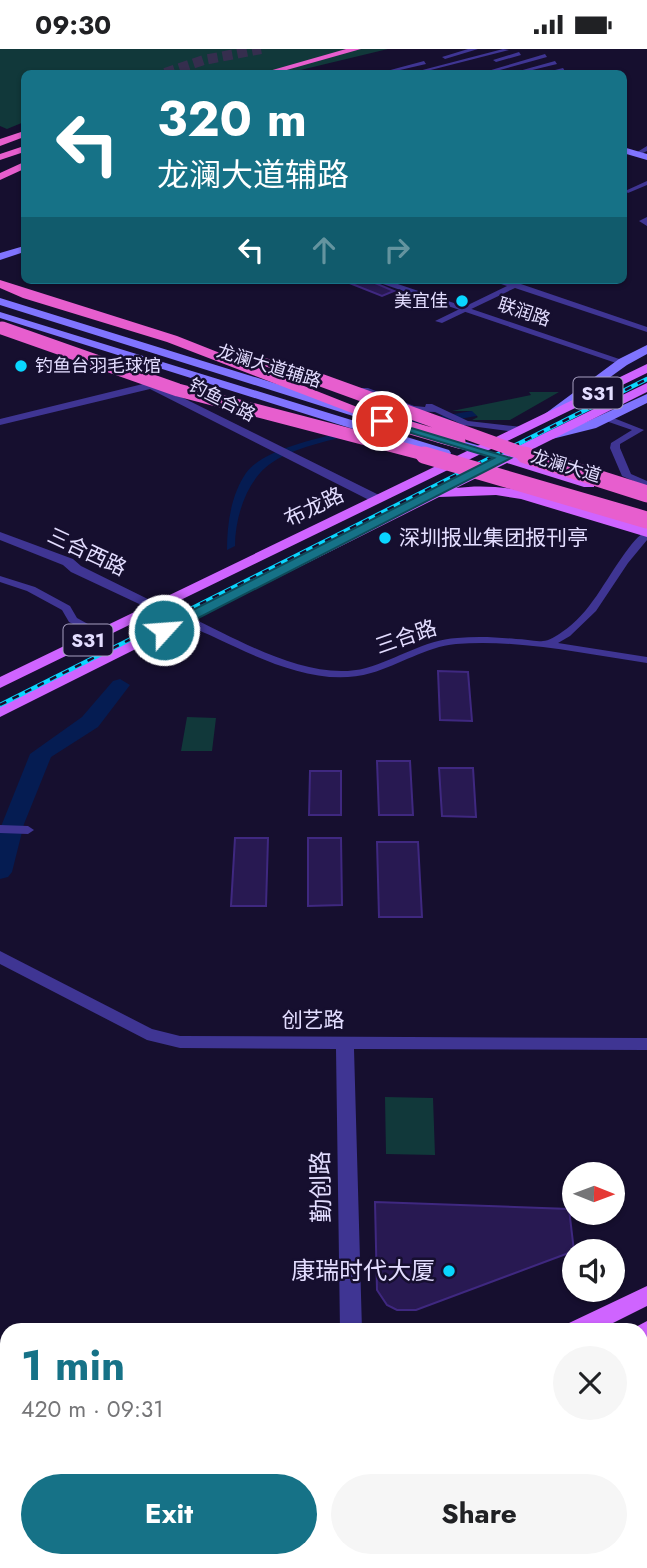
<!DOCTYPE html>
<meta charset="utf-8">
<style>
:root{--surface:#fff;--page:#f6f6f6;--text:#202124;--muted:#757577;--accent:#167287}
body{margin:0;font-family:Jost,"Noto Sans SC",sans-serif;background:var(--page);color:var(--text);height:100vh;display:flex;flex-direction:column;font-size:26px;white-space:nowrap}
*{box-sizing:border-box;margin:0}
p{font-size:23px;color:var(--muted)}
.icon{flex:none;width:38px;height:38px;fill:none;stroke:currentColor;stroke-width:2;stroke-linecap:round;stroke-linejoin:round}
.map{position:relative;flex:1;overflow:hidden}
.panel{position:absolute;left:0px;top:1274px;width:648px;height:245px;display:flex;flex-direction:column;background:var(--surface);border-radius:21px 21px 0 0;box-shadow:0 2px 5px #0004}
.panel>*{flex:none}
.guide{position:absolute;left:21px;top:21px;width:606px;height:214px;border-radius:10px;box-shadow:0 2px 5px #0004;background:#167287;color:#fff;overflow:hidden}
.needle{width:46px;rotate:91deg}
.controls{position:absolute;left:562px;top:1113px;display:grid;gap:14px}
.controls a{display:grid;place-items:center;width:63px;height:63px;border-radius:50%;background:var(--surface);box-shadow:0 2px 5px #0004;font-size:35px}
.pin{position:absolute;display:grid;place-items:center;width:60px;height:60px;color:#fff;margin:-30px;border:4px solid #fff;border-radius:50%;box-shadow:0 2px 7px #0007}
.me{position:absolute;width:77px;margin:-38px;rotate:64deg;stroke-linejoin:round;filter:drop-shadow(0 0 5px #0008)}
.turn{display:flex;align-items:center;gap:24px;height:147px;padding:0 21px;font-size:32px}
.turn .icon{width:91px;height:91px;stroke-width:2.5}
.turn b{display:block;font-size:49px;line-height:60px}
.lanes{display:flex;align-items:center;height:66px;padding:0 21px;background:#0003;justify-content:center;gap:35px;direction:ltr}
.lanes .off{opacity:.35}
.round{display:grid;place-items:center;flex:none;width:74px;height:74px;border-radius:37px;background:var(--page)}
.summary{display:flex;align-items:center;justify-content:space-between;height:119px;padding:0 21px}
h1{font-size:42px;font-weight:700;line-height:52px;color:var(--accent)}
.action{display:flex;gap:14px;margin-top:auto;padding:14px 21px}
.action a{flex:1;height:80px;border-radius:42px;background:var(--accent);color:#fff;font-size:28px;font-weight:700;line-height:80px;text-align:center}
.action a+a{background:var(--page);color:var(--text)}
.status{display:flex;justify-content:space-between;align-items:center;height:49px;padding:0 35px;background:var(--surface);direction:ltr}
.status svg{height:19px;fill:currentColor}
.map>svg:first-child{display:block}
</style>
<div class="status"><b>09:30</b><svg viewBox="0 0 49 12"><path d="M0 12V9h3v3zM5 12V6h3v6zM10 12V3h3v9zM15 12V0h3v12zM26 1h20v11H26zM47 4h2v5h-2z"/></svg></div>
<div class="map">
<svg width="647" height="1519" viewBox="0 0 647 1519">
<rect width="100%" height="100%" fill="#160f2f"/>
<path fill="#11383a" d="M0,0H388L288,24H24V73L7,80L0,77Z
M529,343H559L510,371H472L478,368L471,362H452L531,346Z
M187,668L216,669L212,702H181Z
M385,1048L433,1049L435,1106L386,1105Z"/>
<path fill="#051c52" d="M472,362L477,367C425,376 303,385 265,419C245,437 235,470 235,497L227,501C227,475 231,446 246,424C273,385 423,371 472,362Z"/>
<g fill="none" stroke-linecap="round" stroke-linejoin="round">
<path fill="#051c52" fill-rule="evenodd" d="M120,630L130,636L98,678L51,708L24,775L12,823L8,828L0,830V780L30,705L82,668L113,632Z"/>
</g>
<path fill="#281952" stroke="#3f2880" stroke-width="2" d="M342,231H368L394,242L382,247Z
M438,622L468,623L472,672L440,671Z
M377,712H410L413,766H379Z
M439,719H473L476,768L442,767Z
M310,722H341V766H309Z
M235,789H268L266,857H231Z
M308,789H341L342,856L308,857Z
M377,793H418L422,868H379Z
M375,1153L569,1160L574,1202L416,1261H397L387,1256L377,1241Z"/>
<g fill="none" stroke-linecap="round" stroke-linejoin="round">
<path stroke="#352e4e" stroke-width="10" stroke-dasharray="10 5" stroke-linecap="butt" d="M165,24L204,11L261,0"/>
<path fill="#3f3593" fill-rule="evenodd" d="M468,0H478L445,10L442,8Z
M503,0L509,1L419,24H411Z
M519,3L521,6L496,13L493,11Z
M545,5L547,8L489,24H481Z
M424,12L426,15L387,24L383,23Z
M555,12L557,15L520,24H512Z
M563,19L565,22L546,24L547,23Z
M647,97V102L639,106L634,105Z
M647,132V136L628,144L625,142Z
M647,168V177L639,172Z
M498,231L518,234L647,278V283L515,239L442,274L435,272L507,237L498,234Z
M362,339H368L414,357L425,358L426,355H432L468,372L522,378L527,381L522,384L463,376L435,363L410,362L362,343Z
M606,366L644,381L620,395V399L631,425L647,432V438L622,427L610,399L611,394L632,381L603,371L602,369Z
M647,482V491L628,514L596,562L570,587L558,594L647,608V614C584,605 520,590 456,595C425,598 400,616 371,624C320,639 263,611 218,590C206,584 191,579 181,570L182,568H190C239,591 311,634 366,619C398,610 424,591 457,589C477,587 497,588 516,590C525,590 535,593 543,592C548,592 557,587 562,583C590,565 605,531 625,504C631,496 638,486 647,482Z
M0,527L35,538L70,557L77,569L106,585L105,587H97L69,573L62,561L27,542L0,533Z
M0,776L28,777L34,781L28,785L0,784Z"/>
<path fill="#3f3593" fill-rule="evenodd" d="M371,231H386L628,313L619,315Z
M151,333L381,447L383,450L381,453H373L150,340L0,376V370Z
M0,483L73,510L81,517L164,558L162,561H152L71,523L63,516L0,491Z
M0,902L152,980L180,987L647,989V1001L354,1000L362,1281H340L336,1000L180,999L147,991L0,915Z
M640,1444L647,1446V1478L640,1475Z
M180,1512H204L206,1519H182Z"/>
<path fill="#8074ff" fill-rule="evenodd" d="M623,98L647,105V111L623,104Z
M24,197V203L0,211V204Z
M0,249L361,361L363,364L353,367L0,256Z
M0,263L449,401L451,404L449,407H439L0,269Z
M647,296V305L627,316L552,370L542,367L619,310Z
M647,345V354L596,379L548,391L542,387L586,373Z
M441,386L484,398L486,401L479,405L436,393L435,390Z"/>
<path fill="#cf64ff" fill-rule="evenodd" d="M647,315V324L0,639V628Z
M647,334V343L517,408L594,432V438H584L507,414L456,439C522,430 585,461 647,479V488L521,450L496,446L439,448L0,668V657L494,410V404H504Z
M647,1237V1257L599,1281H565L569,1274Z
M647,1272V1292L640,1295V1281H630Z
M7,1435V1459L0,1461V1437Z
M7,1466V1490L0,1492V1468Z"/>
<path fill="#e75ece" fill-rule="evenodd" d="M346,0H361L276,24H262Z
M24,82V88L0,97V90Z
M24,97V103L0,111V105Z
M24,113V120L0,131V124Z
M0,231L177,287L390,371L378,374L167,293L23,249L0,239Z
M262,308L309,322L311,325L304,329L257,315L255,312Z"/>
<defs>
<path id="rail" d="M0,656L647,330"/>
</defs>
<use href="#rail" stroke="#09d6ff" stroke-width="4.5"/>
<use href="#rail" stroke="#160f2f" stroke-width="2.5" stroke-dasharray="7" stroke-linecap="butt"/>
<path stroke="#e75ece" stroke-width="13" d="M2,279L178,341L431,407
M304,325L530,407
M383,371L459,393"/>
<path stroke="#e75ece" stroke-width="17" d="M424,406L647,471
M525,406L647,445"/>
</g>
<path fill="#167287" stroke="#0e4a58" stroke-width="2" d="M378,369L511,409L169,584H159V578L494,409L378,374Z"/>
<g fill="#09d6ff" stroke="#160f2f" stroke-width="2.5">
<circle cx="462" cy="252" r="7"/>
<circle cx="21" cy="317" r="7"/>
<circle cx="385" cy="489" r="7"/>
<circle cx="449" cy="1222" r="7"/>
</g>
<g text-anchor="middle" stroke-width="5" stroke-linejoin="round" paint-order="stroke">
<g font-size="18" fill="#e3ddff" stroke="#160f2f" text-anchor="end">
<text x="448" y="258">美宜佳</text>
<text x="35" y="323" text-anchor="start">钓鱼台羽毛球馆</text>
</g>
<g font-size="18" fill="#e3ddff" stroke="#160f2f">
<text transform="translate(524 263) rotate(18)" y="6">联润路</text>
<text transform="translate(269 317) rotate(17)" y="6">龙澜大道辅路</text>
<text transform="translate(222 351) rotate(27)" y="6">钓鱼合路</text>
<text transform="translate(566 417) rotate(17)" y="6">龙澜大道</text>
</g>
<g fill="#160f2f" stroke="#a69fc1" stroke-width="2">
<rect x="573.5" y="328.5" width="49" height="31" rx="5"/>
<rect x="63.5" y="575.5" width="49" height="31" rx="5"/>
</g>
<g font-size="19" font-weight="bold" fill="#e3ddff">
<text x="598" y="351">S31</text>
<text x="88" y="598">S31</text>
</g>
<g font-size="21" fill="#e3ddff" stroke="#160f2f">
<text transform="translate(314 458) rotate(-26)" y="7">布龙路</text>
<text transform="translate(87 503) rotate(25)" y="7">三合西路</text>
<text transform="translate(406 588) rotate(-19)" y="7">三合路</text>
<text x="313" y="978">创艺路</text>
</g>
<g font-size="21" fill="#e3ddff" stroke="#160f2f" text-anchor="start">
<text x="399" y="496">深圳报业集团报刊亭</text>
</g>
<g font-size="24" fill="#e3ddff" stroke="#160f2f">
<text transform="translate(321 1138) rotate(-91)" y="8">勤创路</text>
</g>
<g font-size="24" fill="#e3ddff" stroke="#160f2f" text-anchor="end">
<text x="435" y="1230">康瑞时代大厦</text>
</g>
</g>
</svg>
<div class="controls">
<a><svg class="needle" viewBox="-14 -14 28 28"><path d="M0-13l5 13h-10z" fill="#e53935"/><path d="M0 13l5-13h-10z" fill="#757577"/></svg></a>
<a><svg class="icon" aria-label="sound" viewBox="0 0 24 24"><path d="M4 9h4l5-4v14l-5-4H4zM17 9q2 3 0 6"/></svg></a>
</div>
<div class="pin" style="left:382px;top:372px;background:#d93025"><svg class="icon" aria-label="arrive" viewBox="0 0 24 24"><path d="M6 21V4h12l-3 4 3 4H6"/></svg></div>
<svg class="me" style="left:164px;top:581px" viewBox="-20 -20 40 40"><circle r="17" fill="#167287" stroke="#fff" stroke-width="3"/><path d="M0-11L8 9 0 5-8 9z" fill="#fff"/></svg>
<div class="guide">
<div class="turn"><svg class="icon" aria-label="left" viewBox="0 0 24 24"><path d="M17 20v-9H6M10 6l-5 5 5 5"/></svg><div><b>320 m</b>龙澜大道辅路</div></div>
<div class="lanes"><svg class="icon" aria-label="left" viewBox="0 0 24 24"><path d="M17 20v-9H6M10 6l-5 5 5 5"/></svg><svg class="icon off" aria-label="ahead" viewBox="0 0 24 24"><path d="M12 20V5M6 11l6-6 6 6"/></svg><svg class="icon off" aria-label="right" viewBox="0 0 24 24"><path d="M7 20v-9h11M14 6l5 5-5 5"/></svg></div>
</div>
<section class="panel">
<div class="summary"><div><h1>1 min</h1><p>420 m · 09:31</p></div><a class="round"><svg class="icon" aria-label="close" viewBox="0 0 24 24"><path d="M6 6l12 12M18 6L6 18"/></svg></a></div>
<div class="action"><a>Exit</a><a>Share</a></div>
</section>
</div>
